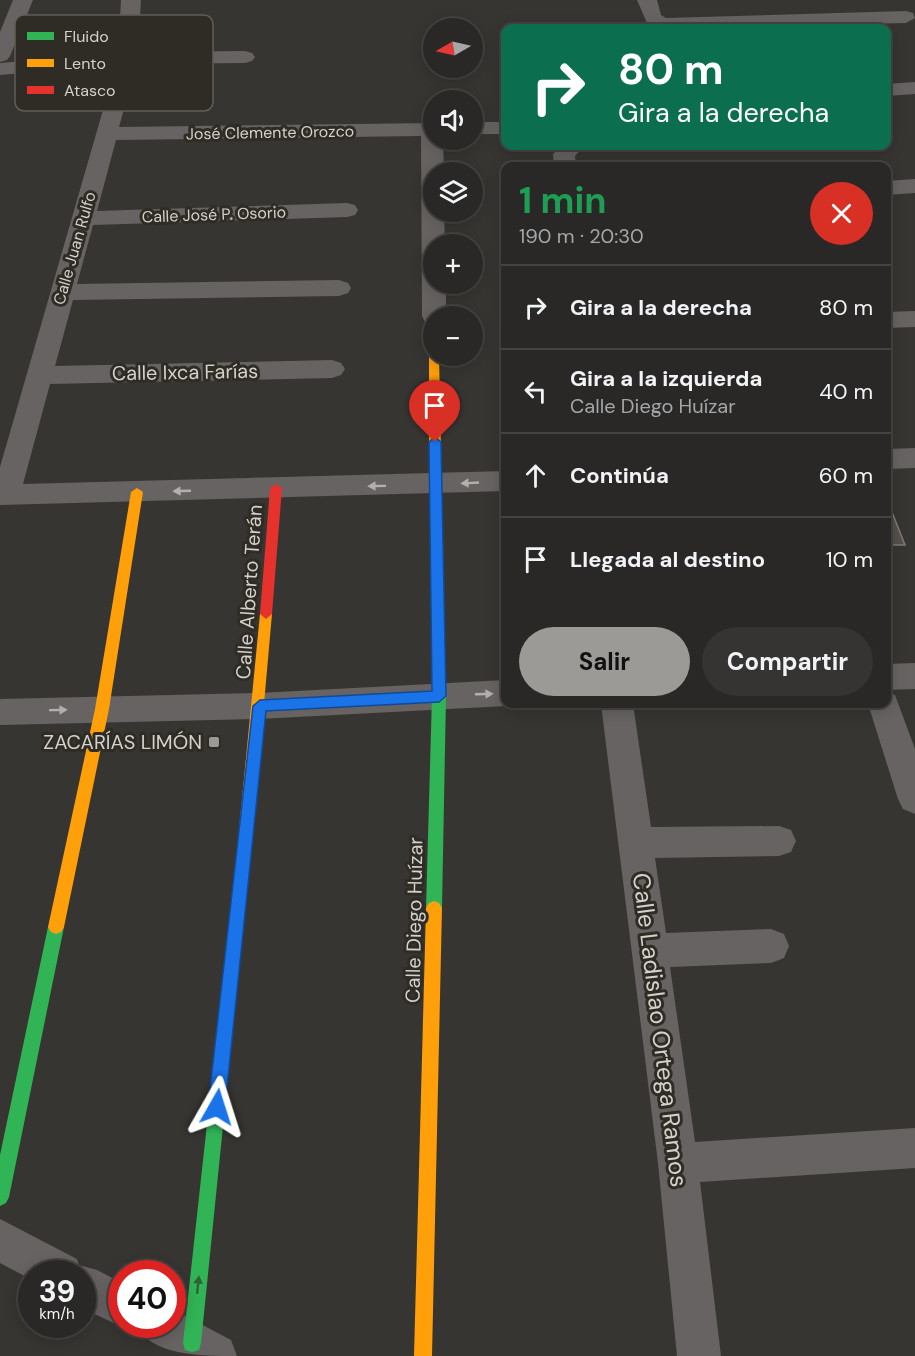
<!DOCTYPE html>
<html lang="es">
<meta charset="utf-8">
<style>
:root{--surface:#292826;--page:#353432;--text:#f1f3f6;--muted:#a5a6a7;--line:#454443;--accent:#9c9a96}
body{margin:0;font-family:"DM Sans",sans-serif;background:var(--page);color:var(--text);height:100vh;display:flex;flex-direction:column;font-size:22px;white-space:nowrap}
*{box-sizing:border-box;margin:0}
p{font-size:20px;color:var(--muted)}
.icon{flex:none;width:33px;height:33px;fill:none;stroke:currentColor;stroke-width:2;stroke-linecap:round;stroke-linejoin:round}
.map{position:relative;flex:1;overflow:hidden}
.details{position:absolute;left:501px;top:162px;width:390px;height:546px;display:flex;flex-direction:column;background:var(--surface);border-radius:12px;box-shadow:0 3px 15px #0003,0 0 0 2px var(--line)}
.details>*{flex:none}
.banner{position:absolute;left:501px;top:24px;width:390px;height:126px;border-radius:12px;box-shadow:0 3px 15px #0003,0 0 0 2px var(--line);background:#0b6e4f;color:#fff;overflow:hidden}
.needle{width:39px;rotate:261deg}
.fabs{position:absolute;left:423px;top:18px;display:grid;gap:12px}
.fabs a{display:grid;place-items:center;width:60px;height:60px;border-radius:50%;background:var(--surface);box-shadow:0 3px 15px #0003,0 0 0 2px var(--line);font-size:30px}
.speed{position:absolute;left:18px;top:1260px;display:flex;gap:12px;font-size:30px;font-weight:700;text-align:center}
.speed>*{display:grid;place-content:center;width:78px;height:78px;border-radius:50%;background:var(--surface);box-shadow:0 3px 15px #0003,0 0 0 2px var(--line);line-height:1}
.speed small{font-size:15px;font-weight:400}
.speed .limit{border:9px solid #d22;background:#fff;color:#111}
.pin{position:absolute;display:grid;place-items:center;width:51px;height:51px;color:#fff;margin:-62px -26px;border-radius:50% 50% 50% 0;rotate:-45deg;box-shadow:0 0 6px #0007}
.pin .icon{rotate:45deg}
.me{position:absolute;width:66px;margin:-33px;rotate:6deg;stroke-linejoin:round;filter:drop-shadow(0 0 4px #0008)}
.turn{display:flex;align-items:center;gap:21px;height:126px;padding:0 18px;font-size:27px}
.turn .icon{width:78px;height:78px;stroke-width:2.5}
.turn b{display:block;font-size:42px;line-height:51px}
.round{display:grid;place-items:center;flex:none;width:63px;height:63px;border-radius:32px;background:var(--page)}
.summary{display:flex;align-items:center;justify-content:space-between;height:102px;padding:0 18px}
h1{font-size:36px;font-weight:700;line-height:45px;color:#1e9e55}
.button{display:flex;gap:12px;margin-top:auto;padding:12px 18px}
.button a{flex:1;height:69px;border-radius:36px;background:var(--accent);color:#111;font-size:24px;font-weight:700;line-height:69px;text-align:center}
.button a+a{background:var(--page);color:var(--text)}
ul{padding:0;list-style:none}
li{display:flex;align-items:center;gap:18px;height:84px;padding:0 18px;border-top:2px solid var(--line)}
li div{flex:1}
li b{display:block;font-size:22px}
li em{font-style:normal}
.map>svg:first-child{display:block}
</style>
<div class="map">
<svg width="915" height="1356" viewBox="0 0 915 1356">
<rect width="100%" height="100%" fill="#373532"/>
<path fill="#545049" stroke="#7d7b78" stroke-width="1.5" d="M886,497L905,545H886Z"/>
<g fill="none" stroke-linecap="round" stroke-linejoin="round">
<path fill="#676362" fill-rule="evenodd" d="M13,0H33L10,56L7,60L0,62V32Z
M121,0H141L138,52L245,51L252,53L255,57L252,61L245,63L136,64L119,127L434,123V140H443L444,172H434V212H444L445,244H434V284H446V316H434V324L425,322L422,316L421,136L116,140L97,211L347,203L355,205L358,210L355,215L347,217L93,225L77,284L339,280L348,283L351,288L348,293L339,296L73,300L55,366L332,360L341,363L345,369L341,375L332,378L50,384L23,484L506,471V491L0,505V467L116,65L0,75V63L118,53Z
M637,0H657L661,15L666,18L906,11L913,13L915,18L906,23L660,28L647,23Z
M915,82V94L886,96V84Z
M472,122H506V134H472Z
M561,146H584L575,156L576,166H554L553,154Z
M915,179V193L886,195V181Z
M915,311V327L886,328V312Z
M915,448V468L886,469V449Z
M915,663V689L886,690V664Z
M506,680V704H514L506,706L259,719L0,725V699L259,693Z
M886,692L895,695L915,749V814L903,809L898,799L868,704H886Z
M601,704H633L651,827L779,826L791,830L796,841L791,852L779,856L655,858L666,933L771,929L784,934L789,946L784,958L771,963L670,967L695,1142L915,1128V1168L700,1182L721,1356H677L658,1163Z
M0,1219L77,1259L79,1265L97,1270L122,1283V1324H129L122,1327L82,1308V1274H32V1280L0,1263Z
M172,1309L231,1340L237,1356C200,1356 151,1356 135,1324H172Z"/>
<path fill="#30b455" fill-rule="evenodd" d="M435,444L441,448L446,696L442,908L439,913L434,915L429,913L426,908L432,696L429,448Z
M244,843L249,845L251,850L201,1343L199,1350L192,1352L185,1350L183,1343L237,850L239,845Z
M56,920L61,922L64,927L9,1197L6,1203L0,1206V1155L48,927L51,922Z"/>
<path fill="#ff9f0a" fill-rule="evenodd" d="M434,352V356H439L441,448L435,452L429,448V356Z
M137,488L143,492L109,709L64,927L61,932L56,934L51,932L48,927L95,709L131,492Z
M266,609L272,614L251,850L249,855L244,857L239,855L237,850L260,614Z
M434,901L439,903L442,908L432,1356H414L426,908L429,903Z"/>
<path fill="#e5322d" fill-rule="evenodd" d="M276,484L282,488L272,614L266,619L260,614L270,488Z"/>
</g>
<defs><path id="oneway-solid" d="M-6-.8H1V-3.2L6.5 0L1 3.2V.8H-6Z" transform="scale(1.5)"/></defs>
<g fill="#b3b0ac">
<use href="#oneway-solid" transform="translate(470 483) rotate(177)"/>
<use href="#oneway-solid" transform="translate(377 486) rotate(179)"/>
<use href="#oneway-solid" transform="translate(182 491) rotate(178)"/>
<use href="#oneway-solid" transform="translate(484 694) rotate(-2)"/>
<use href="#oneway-solid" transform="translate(58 710) rotate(-1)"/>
</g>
<use fill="#2f6238" href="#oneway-solid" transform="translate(198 1285) rotate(-84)"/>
<path fill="#1a73e8" stroke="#114b97" stroke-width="1.5" d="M435,437L441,442L446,696L439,702L266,711L225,1107L223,1113L217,1116L211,1113L208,1107L253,706L260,700L432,691L429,442Z"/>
<rect fill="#9c9a96" stroke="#2f2c25" stroke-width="2" x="208" y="736" width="12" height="12" rx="3"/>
<g text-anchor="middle" stroke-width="6" stroke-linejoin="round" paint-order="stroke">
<g font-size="16" fill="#d3d1cc" stroke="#2f2c25">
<text transform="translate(270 132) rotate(-1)" y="6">José Clemente Orozco</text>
<text transform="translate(214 214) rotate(-2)" y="6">Calle José P. Osorio</text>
<text transform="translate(74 248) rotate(-74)" y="6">Calle Juan Rulfo</text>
</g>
<g font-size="20" fill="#d3d1cc" stroke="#2f2c25">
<text transform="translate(185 372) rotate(-1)" y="7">Calle Ixca Farías</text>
<text transform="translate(249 592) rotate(-86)" y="7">Calle Alberto Terán</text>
<text transform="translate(414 920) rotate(-89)" y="7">Calle Diego Huízar</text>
</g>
<g font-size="20" fill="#d3d1cc" stroke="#2f2c25" text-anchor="end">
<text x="202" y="749">ZACARÍAS LIMÓN</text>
</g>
<g font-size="24" fill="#d3d1cc" stroke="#2f2c25">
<text transform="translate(660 1030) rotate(83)" y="8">Calle Ladislao Ortega Ramos</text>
</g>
</g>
<rect x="15" y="15" width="198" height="96" rx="9" fill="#2f2c25" stroke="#605e57" stroke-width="1.5"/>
<rect x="27" y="32" width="27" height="8" fill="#30b455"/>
<rect x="27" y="59" width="27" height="8" fill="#ff9f0a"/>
<rect x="27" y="86" width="27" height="8" fill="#e5322d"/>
<g font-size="16" fill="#d3d1cc">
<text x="64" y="42">Fluido</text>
<text x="64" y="69">Lento</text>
<text x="64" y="96">Atasco</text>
</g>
</svg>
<div class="fabs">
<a><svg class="needle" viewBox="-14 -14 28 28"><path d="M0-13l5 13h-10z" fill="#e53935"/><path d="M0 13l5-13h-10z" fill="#a5a6a7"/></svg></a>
<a><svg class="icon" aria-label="sound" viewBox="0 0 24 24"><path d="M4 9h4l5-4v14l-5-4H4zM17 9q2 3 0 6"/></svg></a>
<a><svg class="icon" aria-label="layers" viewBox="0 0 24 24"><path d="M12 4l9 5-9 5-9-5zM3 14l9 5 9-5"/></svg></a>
<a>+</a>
<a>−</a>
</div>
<div class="speed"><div>39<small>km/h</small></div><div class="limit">40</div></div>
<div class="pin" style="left:435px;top:442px;background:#d93025"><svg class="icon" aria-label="arrive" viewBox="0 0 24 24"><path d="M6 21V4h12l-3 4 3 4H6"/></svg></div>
<svg class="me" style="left:217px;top:1107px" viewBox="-20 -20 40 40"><path d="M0-17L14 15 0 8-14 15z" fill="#1a73e8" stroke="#fff" stroke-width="4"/></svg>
<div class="banner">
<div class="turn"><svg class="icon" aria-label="right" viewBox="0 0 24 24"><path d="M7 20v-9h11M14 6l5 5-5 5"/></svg><div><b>80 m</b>Gira a la derecha</div></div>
</div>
<section class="details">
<div class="summary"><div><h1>1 min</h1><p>190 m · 20:30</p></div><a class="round" style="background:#d93025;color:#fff"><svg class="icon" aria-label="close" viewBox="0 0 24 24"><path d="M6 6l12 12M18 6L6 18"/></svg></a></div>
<ul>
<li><svg class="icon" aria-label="right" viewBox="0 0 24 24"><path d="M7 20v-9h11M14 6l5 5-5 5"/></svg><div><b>Gira a la derecha</b></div><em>80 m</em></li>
<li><svg class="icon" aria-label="left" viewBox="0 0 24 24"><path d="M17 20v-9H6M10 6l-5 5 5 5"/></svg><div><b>Gira a la izquierda</b><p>Calle Diego Huízar</p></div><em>40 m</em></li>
<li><svg class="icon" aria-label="ahead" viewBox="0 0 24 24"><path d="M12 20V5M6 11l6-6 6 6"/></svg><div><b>Continúa</b></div><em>60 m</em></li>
<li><svg class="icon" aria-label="arrive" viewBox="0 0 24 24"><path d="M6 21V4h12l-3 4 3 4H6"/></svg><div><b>Llegada al destino</b></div><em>10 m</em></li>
</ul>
<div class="button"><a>Salir</a><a>Compartir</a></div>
</section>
</div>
